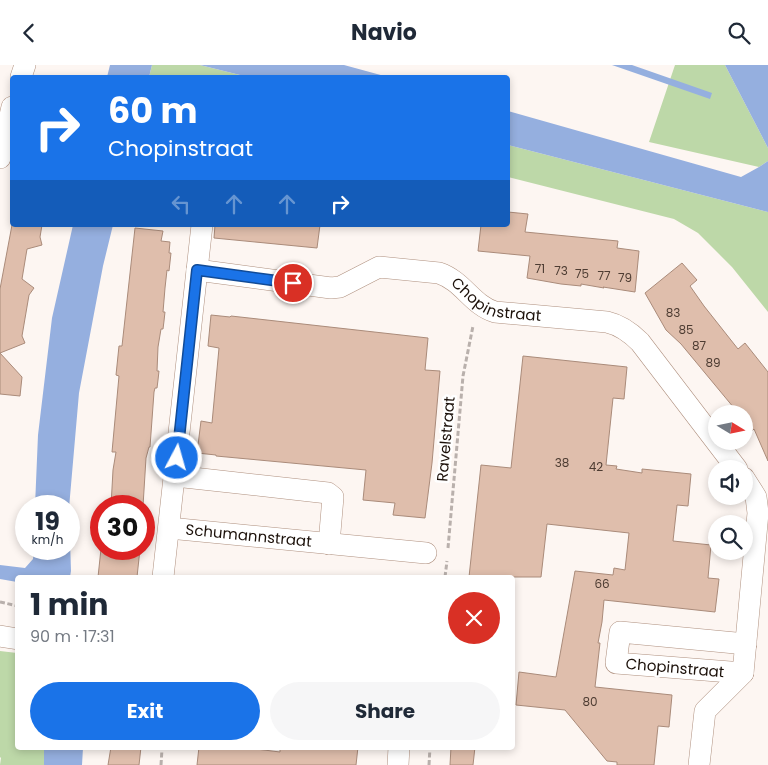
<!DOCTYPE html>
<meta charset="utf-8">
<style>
:root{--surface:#fff;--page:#f6f6f7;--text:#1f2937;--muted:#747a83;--accent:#1a73e8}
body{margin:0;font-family:Poppins,sans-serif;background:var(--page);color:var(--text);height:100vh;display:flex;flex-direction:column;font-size:19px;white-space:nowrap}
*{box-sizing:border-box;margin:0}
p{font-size:16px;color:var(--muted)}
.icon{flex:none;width:28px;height:28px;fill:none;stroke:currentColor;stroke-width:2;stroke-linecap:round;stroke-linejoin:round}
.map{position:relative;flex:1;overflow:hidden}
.drawer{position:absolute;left:15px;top:510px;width:500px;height:175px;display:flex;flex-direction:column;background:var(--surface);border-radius:5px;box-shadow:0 2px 8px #0003}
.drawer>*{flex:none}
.banner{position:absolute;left:10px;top:10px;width:500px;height:152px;border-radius:5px;box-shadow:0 2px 8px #0003;background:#1a73e8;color:#fff;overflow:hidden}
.needle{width:32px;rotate:100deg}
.tools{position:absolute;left:708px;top:340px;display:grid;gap:10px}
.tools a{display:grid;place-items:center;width:45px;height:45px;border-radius:50%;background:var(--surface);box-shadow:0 2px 8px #0003;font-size:25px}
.speed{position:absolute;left:15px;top:430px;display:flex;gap:10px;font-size:25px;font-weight:700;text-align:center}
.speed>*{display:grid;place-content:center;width:65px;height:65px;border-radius:50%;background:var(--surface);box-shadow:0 2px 8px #0003;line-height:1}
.speed small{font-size:12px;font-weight:400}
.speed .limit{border:8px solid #d22;background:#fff;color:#111}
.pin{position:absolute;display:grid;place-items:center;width:42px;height:42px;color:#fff;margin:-21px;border:2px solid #fff;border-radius:50%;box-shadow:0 1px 5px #0007}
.me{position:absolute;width:55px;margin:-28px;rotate:6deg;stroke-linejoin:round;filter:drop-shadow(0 0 4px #0008)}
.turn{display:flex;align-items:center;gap:18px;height:105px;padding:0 15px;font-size:22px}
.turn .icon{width:65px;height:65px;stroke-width:2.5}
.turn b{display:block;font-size:35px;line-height:42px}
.lanes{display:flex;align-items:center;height:48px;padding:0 15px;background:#0003;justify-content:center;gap:25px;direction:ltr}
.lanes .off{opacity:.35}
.round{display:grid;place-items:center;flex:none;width:52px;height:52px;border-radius:26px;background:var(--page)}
.headline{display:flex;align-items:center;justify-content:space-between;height:85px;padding:0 15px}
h1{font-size:30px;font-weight:700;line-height:38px}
.button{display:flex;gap:10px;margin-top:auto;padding:10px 15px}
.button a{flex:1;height:58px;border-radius:30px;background:var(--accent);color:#fff;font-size:20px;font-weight:700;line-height:58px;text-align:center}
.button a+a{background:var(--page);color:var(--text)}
header{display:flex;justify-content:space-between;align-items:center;height:65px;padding:0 15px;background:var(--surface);font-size:22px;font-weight:700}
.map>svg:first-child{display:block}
</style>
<header><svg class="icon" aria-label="back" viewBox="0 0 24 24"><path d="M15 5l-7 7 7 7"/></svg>Navio<svg class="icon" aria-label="search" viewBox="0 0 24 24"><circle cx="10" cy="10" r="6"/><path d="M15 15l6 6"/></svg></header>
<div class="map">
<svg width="768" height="700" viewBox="0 0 768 700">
<rect width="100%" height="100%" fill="#fdf6f2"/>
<path fill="#bdd8a8" d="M152,0H200L248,12H149Z
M675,0H725L768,83V96L759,102L649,77Z
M508,80L768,147V247L732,202L698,168L674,154L508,112Z
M0,586L17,588L18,682L44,683V700H0L1,693L0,692Z"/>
<path fill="#95afdf" d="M110,0H152L149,12H107Z
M200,0H344L388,12H248Z
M612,0H632L712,28L710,34Z
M725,0H768V83Z
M508,46L741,112L759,102L768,96V147L508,80Z
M73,160H113L103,201L79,328L69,443L71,506L70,512H18L17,517L0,514V500L25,503L33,494L34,484H69V441H35L38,370L52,253Z
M44,683H83L82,700H44Z"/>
<path fill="#dfbeac" stroke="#aa8b7a" d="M508,147L528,149L525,167L618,176L617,183L639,186L635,227L603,222L604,223L581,219V221L561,219L527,213L530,191L478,186L481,160H508Z
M12,160H42L40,172L42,180L27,184L22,214L34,223L29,230L22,271L25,278L0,288V224Z
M215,160H320L317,183L214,173Z
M135,163L163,166L161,176L170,177L169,188H171L169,206L167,205L165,223L163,247H165L164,256L163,264H161L158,282L157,306H159L158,315L157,323H155L154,327L150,382H149L146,393L143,441H111L113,405L116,387H112L119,311L116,310L119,281H122Z
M682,198L697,215L690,221L704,241L738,284L745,278L768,307V396L754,364L752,366L749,357L747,358L744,355V349H739L681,279L666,265L645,228Z
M211,250L230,252L231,251L428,273L425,305L440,306L432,398L425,453L393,450L395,438L363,435L366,405L216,391V390L197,388L201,356L212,358L219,283L208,281Z
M0,288L22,312L20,331L0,329Z
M523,291L627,302L624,334L613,333L606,400L617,401L616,404L642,408V404L691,409L688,441L677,440L673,476L711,480L708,513L719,514L715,547L604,535L602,557L598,578H600L595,622L672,630L669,662L658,661L654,700H617V697L607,696L565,645L516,640L519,607L556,612L575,506L613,510L614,503L625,505L629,468L547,459L541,512H469L481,400L511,403Z
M101,484H140L137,512H98Z
M111,682H141L139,700H108Z
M199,682H240L280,687V682H358L356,700H197Z
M451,682H475L473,700H450Z"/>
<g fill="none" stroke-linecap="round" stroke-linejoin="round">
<defs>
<g id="minor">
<path d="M21,12L25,0"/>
<path d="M0,93L12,42"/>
<path id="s1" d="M197,205L331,223L340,222L379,202L439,208C463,216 472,240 495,247L607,257C620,260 630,267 640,277L737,404"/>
<path d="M175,411L328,428L333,432L329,479"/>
<path id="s2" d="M169,463L426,488"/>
<path d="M163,512L202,160"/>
<path d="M0,571L18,574"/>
<path d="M743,608L616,598L620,567L746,579"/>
<path d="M398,700L399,682"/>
<path d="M699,700L705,646L743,608L758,448L756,432L744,413"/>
</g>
</defs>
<use href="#minor" stroke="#af907f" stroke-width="22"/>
<path stroke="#b9b0ac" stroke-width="3" stroke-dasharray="5 2.5" stroke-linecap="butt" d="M448,483L463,311L473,261
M445,512L447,496
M0,537L18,541
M161,700L162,684
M429,700L430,682"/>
<use href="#minor" stroke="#fff" stroke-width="21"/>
</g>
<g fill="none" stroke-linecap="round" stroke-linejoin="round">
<defs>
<path id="route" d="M177,393L197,205L293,218"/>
</defs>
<use href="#route" stroke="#114b97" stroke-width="12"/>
<use href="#route" stroke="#1a73e8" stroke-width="9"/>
</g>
<g text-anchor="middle" stroke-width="5" stroke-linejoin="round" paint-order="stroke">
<g font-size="12" fill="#4d3c32">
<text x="540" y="208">71</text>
<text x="561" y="210">73</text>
<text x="582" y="213">75</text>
<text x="604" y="215">77</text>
<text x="625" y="217">79</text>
<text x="673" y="252">83</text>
<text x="686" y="269">85</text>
<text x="699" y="285">87</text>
<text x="713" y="302">89</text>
<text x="562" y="402">38</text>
<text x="596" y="406">42</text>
<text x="602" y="523">66</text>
<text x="590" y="641">80</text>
</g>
<g font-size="15" fill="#1c110a" stroke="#fff">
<text dy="5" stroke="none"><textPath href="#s1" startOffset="314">Chopinstraat</textPath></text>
<text transform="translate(446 374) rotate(-85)" y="5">Ravelstraat</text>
<text dy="5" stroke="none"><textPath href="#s2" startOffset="80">Schumannstraat</textPath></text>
<text transform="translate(675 603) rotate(5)" y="5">Chopinstraat</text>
</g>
</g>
</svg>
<div class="tools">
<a><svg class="needle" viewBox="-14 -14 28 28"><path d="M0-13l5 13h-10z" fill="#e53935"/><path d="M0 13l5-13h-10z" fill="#747a83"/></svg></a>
<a><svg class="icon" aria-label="sound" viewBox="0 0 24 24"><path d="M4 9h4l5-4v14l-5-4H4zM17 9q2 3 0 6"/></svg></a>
<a><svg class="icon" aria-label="search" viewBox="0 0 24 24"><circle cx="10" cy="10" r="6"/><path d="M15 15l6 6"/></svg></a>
</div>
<div class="speed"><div>19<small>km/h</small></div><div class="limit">30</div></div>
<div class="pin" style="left:293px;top:218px;background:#d93025"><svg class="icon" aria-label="arrive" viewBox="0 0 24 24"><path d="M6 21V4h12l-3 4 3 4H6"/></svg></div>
<svg class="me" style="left:177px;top:393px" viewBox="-20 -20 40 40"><circle r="17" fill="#1a73e8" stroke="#fff" stroke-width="3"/><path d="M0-11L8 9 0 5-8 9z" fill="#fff"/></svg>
<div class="banner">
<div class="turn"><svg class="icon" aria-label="right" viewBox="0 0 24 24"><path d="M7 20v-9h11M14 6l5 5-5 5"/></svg><div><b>60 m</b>Chopinstraat</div></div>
<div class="lanes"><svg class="icon off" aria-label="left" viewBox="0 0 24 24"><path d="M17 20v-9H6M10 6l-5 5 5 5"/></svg><svg class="icon off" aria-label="ahead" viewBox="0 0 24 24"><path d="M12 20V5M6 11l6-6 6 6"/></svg><svg class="icon off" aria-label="ahead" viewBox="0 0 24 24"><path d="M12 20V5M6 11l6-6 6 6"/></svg><svg class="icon" aria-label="right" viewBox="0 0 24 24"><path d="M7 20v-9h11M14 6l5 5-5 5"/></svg></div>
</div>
<section class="drawer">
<div class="headline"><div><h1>1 min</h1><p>90 m · 17:31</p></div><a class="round" style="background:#d93025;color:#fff"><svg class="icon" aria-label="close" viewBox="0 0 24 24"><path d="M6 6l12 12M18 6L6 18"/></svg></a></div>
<div class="button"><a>Exit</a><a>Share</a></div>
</section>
</div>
